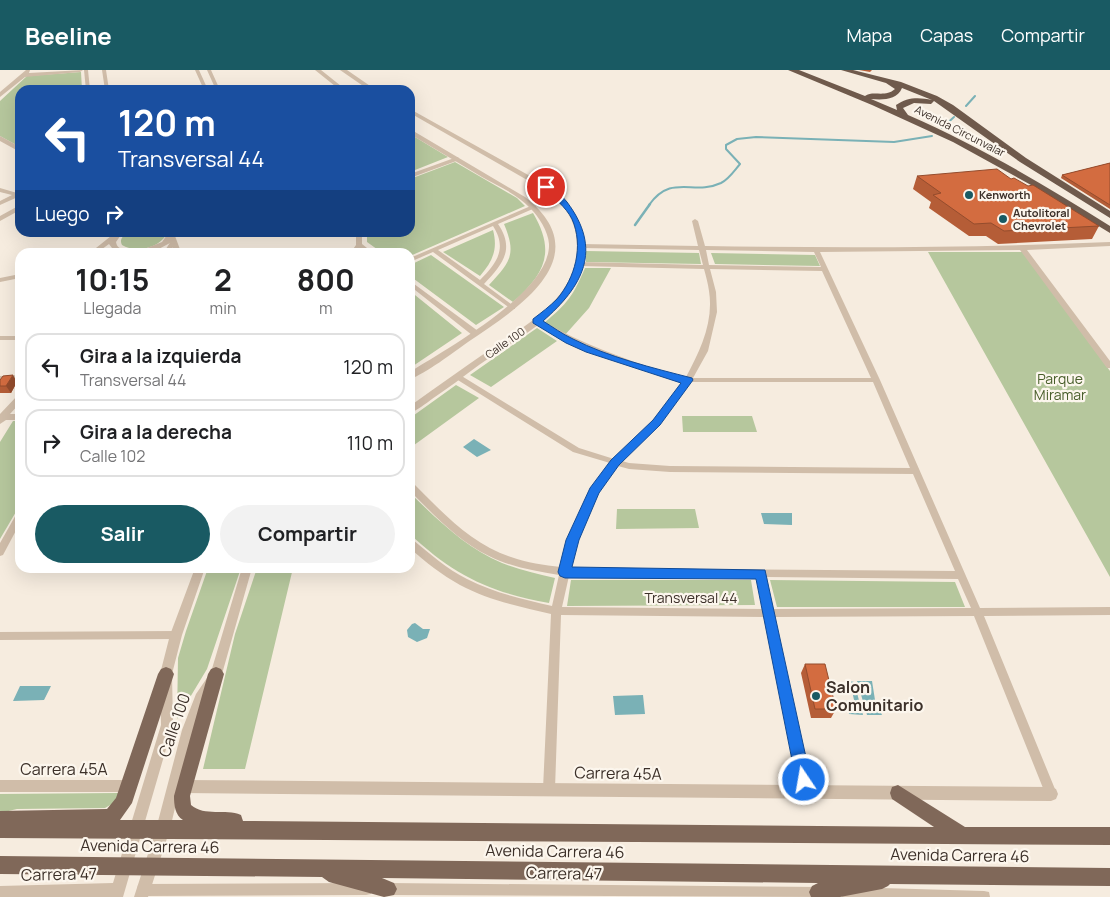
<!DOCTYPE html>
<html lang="es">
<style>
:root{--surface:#fff;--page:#f2f2f2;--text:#202124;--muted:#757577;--line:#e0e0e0;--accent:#195a63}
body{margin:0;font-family:Manrope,sans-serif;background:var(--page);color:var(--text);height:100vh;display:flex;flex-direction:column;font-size:19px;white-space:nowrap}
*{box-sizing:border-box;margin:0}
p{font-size:16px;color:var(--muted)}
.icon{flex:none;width:28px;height:28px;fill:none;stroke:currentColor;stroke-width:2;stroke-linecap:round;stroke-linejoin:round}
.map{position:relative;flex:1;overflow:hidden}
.side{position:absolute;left:15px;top:178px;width:400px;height:325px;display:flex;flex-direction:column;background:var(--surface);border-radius:15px;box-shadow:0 5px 20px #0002}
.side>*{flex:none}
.banner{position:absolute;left:15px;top:15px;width:400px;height:152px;border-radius:15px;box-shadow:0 5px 20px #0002;background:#1a4fa0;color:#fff;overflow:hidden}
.pin{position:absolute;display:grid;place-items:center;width:42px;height:42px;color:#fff;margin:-21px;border:2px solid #fff;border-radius:50%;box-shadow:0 1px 5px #0007}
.me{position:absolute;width:55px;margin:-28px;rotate:348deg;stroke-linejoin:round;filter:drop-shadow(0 0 4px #0008)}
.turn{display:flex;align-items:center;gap:18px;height:105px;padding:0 20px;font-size:22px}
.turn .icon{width:65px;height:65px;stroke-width:2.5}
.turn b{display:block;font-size:35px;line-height:42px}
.then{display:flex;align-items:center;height:48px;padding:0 20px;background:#0003;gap:10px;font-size:19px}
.eta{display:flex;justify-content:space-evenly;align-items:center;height:85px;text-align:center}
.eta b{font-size:30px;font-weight:700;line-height:35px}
.action{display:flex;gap:10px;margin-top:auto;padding:10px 20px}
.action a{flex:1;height:58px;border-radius:30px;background:var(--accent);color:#fff;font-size:20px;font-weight:700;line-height:58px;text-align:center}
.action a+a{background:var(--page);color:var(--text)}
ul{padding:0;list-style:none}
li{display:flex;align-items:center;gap:15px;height:68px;margin:0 10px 8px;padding:0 10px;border:2px solid var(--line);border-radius:15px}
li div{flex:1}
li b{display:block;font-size:19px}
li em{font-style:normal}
header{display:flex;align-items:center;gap:30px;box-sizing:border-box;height:70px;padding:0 25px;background:var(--accent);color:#fff}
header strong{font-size:24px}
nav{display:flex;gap:28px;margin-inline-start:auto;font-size:18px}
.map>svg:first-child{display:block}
</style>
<header>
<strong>Beeline</strong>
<nav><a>Mapa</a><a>Capas</a><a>Compartir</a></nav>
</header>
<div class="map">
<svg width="1110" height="827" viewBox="0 0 1110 827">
<rect width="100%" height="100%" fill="#f6ecdf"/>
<path fill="#b6c79d" d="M81,2L82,20H20V77L0,66V31L27,6Z
M410,64L448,87L410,102Z
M455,92L517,128L525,136L410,186V182H381L367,172V163L410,162V109Z
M533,143C556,182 545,204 513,232L489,215C510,192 517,185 504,154Z
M493,160C498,179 493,191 480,206L443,182Z
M128,163H166V165C158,179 134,183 122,175C119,169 123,166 128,163Z
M586,181L699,183L701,194L586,192Z
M928,182H1023L1110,301V507Z
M711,183L815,185L820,196L715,194Z
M431,185L504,237L476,255L410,206V195Z
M585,198H611L589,238L564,266L544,253C568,233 573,226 585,198Z
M410,221L462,263L410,298Z
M537,258L557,271L491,317L470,305Z
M456,315L479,328L410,378V348Z
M682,346H752L757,362H683Z
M13,351H20V435L0,469V372Z
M410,423C438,450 466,478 502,493C519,500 537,504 555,508L549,533C491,523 453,505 410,464Z
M617,439H695L699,458L616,459Z
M208,498H241L207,599L177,649L178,588L186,561Z
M257,498H293L245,699H203L235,564Z
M571,510H751L755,535L567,536Z
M770,510L955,512L965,537H777Z
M118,723L120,725L112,734L105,738L17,739L0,743V724Z"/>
<path fill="#7ab1b6" d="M474,369L491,380L477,387L463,377Z
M761,443H792V455L764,454Z
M415,553L423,559H430L427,568L417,572L408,567L407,560L412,554Z
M850,611L854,612L863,645L849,644L846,631L854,630Z
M857,611H872L875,630L882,645H867Z
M20,616H51L44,630L13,631Z
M643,625L645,644L615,645L613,626Z"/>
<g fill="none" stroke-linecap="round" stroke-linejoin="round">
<path stroke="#7ab1b6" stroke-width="2" d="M966,36L975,26
M942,58L954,47
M649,135C672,103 693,126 721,113C729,109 734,101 740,94L726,79V75L737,69L756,67L894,72L932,66"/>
<path stroke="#7ab1b6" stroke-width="2.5" d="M635,155L650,134"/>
<path fill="#d0bda9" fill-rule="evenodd" d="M84,0H88L90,20H86Z
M102,0H106L109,20H105Z
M195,0H199L208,20H204Z
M207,0H211L220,20H216Z
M457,87L459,88V90L410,108V104Z
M0,118L17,123L20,122V126L0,135V131L12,125L0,122Z
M20,135V140L0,151V146Z
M533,135L536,137L535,138L498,154C515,179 503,194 484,214L515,237V239H511L433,182L410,192V188ZM493,156C508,179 496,194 480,210L438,180Z
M695,149L698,151L705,176C840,178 975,178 1110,172V176L1027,180L1110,291V298H1107L1020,180L820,182L880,310L980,538L1110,537V545L984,546L1057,724L1055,728L1051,730L1047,728L974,546L775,547L812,722L810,726L806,728L802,726L800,722L765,547L561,545L555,719L553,723L549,725L545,723L543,719L551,544C520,537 488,530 460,515C442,505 425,492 410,478V469L413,470C430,484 447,499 467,509C494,523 523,529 552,536L559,505C535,501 511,497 489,486C458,471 434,445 410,421V412L413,413C442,442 471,474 511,487C527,493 544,495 561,497L567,470L590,421L610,393L573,382L453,307L457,305H460L579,378L614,389L653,350L683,312L672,310L636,298L584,279L551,262L533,251L537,249H540C582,275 629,290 676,306L686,307C700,281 714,252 709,221C708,214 706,206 704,199L580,196L577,194L580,192L703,195L699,180L581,178L578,176L581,174L698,176L692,151ZM706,180L814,182L821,197L709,195ZM710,199L822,201L871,308H693L708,281L717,242L716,222ZM690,312H873L910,398L670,396L629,393L622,391L659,354ZM618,396L629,399L670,402L913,404L955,501L570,498L577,470L598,422ZM569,506L757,507L763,539L562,537ZM767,507L958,509L971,538L773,539Z
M356,162H362V174L372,182H366L360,178L357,182H351L356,175Z
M173,170L176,172L170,182H164L171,171Z
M410,211L478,261V265H472L410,216Z
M0,266H20V270H0Z
M20,305V309L0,310V306Z
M20,325V333L10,344H20V350H6L0,354V344L17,326Z
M20,442V453L3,485L0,486V473L17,443Z
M176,561L180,562L181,565L180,568L176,569L0,570V562Z
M0,710H128L132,712L134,716L132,720L128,722H0Z
M366,813L371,814L372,819L371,824L366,825L143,826L138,825L137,820L138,815L143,814Z
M387,813L821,817L826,818L827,823L826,827L387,825L382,824L381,819L382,814Z
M847,817L984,821L989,822L990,827H842L841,823L842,818Z"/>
<path fill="#d0bda9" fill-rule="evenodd" d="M26,0H30L29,3L83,0L80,2L25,7L0,27V22Z
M315,0H321L346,20H340Z
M340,0H347L376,20H369Z
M410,39L548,116C567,129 580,145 584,168C594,231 522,265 479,295C463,307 448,318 432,329C425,334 418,340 410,343V336C436,317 462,299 488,281C526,255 577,229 577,176C577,153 566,136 548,122L410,43Z
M410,59L525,127C600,186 519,238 468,272C454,282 425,304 410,309V302C446,279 551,222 549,174C548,161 539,147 530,138C517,124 498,116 482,107C458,93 434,78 410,64Z
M0,66L20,77V82L0,71Z
M116,162H123L116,172C117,179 122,179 128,180V182H115L109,174L98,182H91Z
M169,162H176L175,166L181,182H175L170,173L153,182H137L162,172Z
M20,204V208L0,212V208Z
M195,498H205L182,565L172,604L173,655L123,827H0V816L113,813L161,655L160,604L170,565Z
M242,498H252L222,604L205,631L194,660L182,710L1051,717L1056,719L1058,724L1056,729L1051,731L184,723L179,721L170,759L148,827H134L156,759L182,660L196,624L211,602Z"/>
<path fill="#806859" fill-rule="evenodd" d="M166,597L171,599L174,604L132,733L120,750H183C175,745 174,735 174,726L208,604L211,599L216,597L221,599L224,604L190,726L191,735C205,747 225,738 241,745L243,751L934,757L892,729L890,723L892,717L898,715L965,757H1110V775L0,768V741L107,739L116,728L158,604L161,599Z
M0,786L1110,798V816L890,814L888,816L882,819L840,827H811L809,822L812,816L818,813L382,808L394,813L397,819L394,825L384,827L329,812L322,807L0,804Z"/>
<path fill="#6f5a4c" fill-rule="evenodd" d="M788,0H799L865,26C873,20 885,28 895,19L886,13L841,0H853L901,12L937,26L953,35L1026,88L1110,141V148L1020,92L934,31L931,34L914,33L903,38L908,45C979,76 1045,115 1110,156V163L1031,115L953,72L872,35ZM902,18L932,30C919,27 907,27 896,35L897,40L871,29C883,30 897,30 902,18Z"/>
</g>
<path fill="#b55d37" d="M859,0H872L870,2Z
M1110,93V139L1061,108L1062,105Z
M917,106L1011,109L1099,156L1092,169L998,174L986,166H969L929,138L931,132L913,119Z
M0,310L17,312L11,323H0Z
M805,594L836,639L831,648H811L801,603Z"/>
<path fill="#944c2d" d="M13,305L17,312L11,323L6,316Z"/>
<path fill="#d36c40" stroke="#944c2d" d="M1110,93V135L1062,105Z
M997,99L1011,109L1014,108L1028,116L1033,115L1099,156L1004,161L991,153L974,154L933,125L941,123L917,106Z
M13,305L6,316H0V310L3,306Z
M805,594H825L836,639H815Z"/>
<path fill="#1a73e8" stroke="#114b97" d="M543,115C552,114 561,125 567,132C603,180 583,216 543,251C553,257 562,264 573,269C608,287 653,298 692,308L693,310L660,355L619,395L599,423L579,470L572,497L765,500L811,710L809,716L804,718L798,716L796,710L756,509L565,508L560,506L558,502L566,470L590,418L611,390L653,350L681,313L586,282L566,273L533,253V249C541,243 550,236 557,229C575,208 584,176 572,149C566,137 553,127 543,118Z"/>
<g fill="#195a63" stroke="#fcf6ed" stroke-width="2">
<circle cx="969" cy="125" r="5"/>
<circle cx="1003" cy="149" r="5"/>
<circle cx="816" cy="626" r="5"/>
</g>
<g text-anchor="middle" stroke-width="4.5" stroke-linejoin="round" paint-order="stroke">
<g font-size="11" fill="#3c3029" stroke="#fcf6ed">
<text transform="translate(960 61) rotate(27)" y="4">Avenida Circunvalar</text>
<text transform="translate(505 273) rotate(-35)" y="4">Calle 100</text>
</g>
<g font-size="11" font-weight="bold" fill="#3c3029" stroke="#fcf6ed" text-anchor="start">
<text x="979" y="129">Kenworth</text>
<text x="1013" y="147">Autolitoral<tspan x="1013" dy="13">Chevrolet</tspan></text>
</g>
<g font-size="14" fill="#485e2a" stroke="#fcf6ed">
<text x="1060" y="314">Parque<tspan x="1060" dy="16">Miramar</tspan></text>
</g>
<g font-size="14" fill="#3c3029" stroke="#fcf6ed">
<text x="691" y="533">Transversal 44</text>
</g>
<g font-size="16" font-weight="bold" fill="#3c3029" stroke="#fcf6ed" text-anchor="start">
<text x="826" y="623">Salon<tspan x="826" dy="18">Comunitario</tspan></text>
</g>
<g font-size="16" fill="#3c3029" stroke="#fcf6ed">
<text transform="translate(174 655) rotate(-71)" y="6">Calle 100</text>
<text x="64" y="705">Carrera 45A</text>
<text transform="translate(618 703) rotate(1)" y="6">Carrera 45A</text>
<text transform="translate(150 776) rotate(1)" y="6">Avenida Carrera 46</text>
<text transform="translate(555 781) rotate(1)" y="6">Avenida Carrera 46</text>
<text transform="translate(960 785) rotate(1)" y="6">Avenida Carrera 46</text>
<text transform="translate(564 803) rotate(1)" y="6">Carrera 47</text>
<text transform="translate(59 804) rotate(-1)" y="6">Carrera 47</text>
</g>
</g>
</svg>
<div class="pin" style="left:546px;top:117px;background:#d93025"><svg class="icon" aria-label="arrive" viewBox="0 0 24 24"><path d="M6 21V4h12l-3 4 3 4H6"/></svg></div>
<svg class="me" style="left:804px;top:710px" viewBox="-20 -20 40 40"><circle r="17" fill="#1a73e8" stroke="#fff" stroke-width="3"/><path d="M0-11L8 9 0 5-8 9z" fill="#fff"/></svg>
<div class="banner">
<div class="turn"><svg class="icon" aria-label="left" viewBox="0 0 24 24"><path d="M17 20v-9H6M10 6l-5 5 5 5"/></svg><div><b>120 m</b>Transversal 44</div></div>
<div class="then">Luego<svg class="icon" aria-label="right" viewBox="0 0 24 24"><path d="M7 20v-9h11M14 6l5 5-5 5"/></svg></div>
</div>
<section class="side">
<div class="eta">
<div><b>10:15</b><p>Llegada</p></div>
<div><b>2</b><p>min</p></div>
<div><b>800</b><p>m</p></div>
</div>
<ul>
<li><svg class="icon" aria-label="left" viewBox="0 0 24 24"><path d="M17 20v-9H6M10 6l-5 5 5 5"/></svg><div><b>Gira a la izquierda</b><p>Transversal 44</p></div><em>120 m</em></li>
<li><svg class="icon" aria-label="right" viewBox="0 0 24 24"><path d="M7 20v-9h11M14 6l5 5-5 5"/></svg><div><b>Gira a la derecha</b><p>Calle 102</p></div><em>110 m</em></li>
</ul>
<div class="action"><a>Salir</a><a>Compartir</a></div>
</section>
</div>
